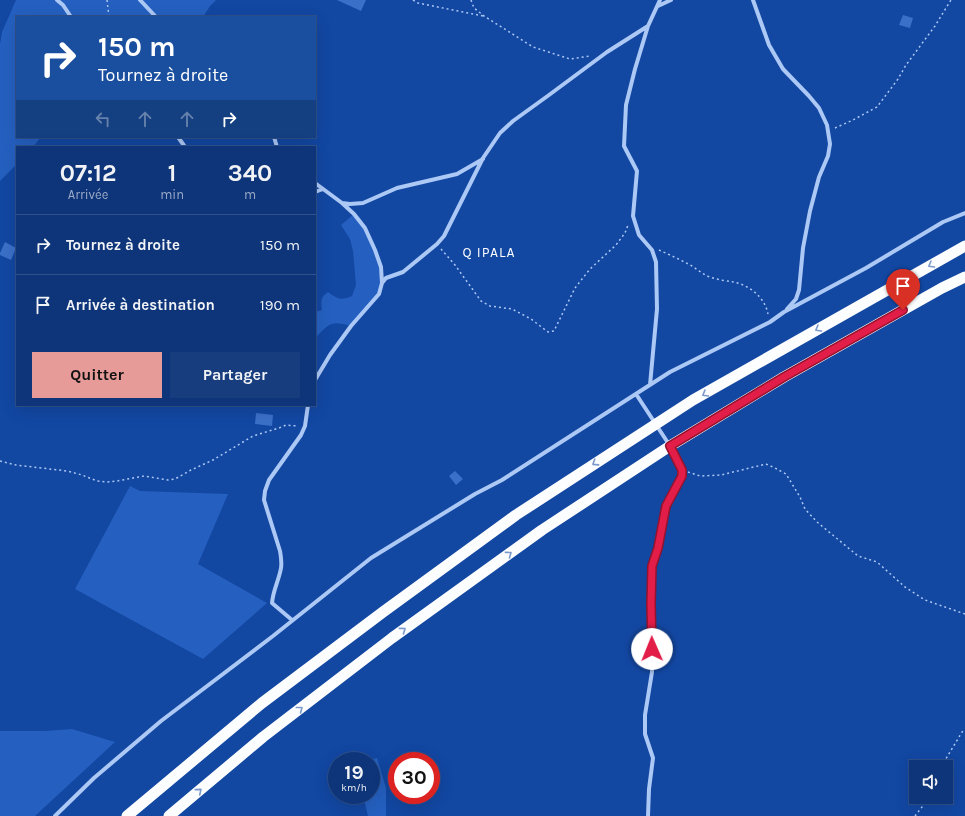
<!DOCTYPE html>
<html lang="fr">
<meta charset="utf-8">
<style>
:root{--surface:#0e357a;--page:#173d7f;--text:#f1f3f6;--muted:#9babc7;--line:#2e508b;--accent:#e69b98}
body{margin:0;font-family:Karla,sans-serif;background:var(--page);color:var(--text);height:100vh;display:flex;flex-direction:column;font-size:15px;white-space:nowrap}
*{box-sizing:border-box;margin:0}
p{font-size:13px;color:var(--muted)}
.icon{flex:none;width:22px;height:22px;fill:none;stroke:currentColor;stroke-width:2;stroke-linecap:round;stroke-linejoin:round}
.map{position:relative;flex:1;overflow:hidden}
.panel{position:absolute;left:16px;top:146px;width:300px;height:260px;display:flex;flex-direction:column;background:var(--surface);border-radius:0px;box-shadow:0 4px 16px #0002,0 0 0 1px var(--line)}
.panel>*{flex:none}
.guide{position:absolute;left:16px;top:16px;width:300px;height:122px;border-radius:0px;box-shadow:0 4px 16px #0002,0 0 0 1px var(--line);background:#1a4fa0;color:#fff;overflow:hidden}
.tools{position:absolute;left:909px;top:760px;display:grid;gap:8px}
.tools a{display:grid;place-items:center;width:44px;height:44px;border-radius:0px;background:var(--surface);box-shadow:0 4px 16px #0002,0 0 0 1px var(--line);font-size:20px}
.speed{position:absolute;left:328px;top:752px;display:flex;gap:8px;font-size:20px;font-weight:700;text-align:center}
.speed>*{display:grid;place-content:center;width:52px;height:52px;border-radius:50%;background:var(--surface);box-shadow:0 4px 16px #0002,0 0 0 1px var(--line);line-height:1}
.speed small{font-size:10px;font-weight:400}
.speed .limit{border:6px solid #d22;background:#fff;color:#111}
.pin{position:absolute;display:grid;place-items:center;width:34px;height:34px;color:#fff;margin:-41px -17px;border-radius:50% 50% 50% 0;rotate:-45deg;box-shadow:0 0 4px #0007}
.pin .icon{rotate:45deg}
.me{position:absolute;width:44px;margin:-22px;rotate:359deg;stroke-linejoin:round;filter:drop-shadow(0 0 3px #0008)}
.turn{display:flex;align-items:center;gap:14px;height:84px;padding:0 16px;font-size:18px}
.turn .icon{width:52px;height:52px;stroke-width:2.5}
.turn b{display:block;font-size:28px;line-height:34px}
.lanes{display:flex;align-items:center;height:38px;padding:0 16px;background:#0003;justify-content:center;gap:20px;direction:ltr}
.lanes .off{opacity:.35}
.eta{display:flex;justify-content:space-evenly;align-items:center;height:68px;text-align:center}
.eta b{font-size:24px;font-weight:700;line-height:28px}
.button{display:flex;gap:8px;margin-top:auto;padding:8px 16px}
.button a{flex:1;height:46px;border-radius:0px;background:var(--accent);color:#111;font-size:16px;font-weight:700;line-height:46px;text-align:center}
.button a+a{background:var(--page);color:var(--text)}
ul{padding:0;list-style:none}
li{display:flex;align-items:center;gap:12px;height:60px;padding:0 16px;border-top:1px solid var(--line)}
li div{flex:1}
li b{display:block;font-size:15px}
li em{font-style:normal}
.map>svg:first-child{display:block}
</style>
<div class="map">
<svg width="965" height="816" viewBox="0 0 965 816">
<rect width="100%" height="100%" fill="#1247a2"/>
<path fill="#2560c0" d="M16,0H216L210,6L203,17H17V137H41L33,147H17V164L0,181V44L2,32Z
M354,214L365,228L381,267L382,283L379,294L351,326C329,320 330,324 315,338V312L322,310C321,301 320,298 328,292C338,299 341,301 352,296L356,285L353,251L350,239L341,225Z
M130,486L140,491L228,494L198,564L267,603L203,659L75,589Z
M72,729L115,742L35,816H0V731H45Z
M377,758L386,788V816H368L363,795H371V761H367Z"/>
<path fill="#3b70c8" d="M337,0H366L361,11Z
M903,15L913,18L910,28L899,25Z
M5,242L16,248L11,260L0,255V253Z
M256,413L273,415L272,426L255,424Z
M455,471L463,479L456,485L449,476Z"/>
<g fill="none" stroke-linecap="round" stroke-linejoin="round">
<path stroke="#acc8f5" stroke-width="1.5" stroke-dasharray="2 3" stroke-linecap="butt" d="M107,0L109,17
M413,0L418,3L483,16
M471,0L474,8L484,16L533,47L570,59L590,56
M835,128L853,120L877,107L898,79L906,65L935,26L951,0
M441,249L455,265L481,301L490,306L512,309L531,319L548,332L554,331L575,288L590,269L616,245L625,233L628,225
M659,250C670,255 681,260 692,266C698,270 704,275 710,277C718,280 727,281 734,282C751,286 765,298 768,314
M0,461L16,465L67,471L82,475L97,481L107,482L117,481L144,476L168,480L175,479L191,470L213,460L253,436L279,428L286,425L297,426
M688,472L700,476L721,475L766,464L775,468L786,474L800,497L805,509L817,522L858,556L877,562L905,587L925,600L965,614
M941,767L962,732L965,730
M915,816L922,807L925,797"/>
<path stroke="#acc8f5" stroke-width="4" d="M57,0L63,5L71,17
M140,0L156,17
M753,0L769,45L783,69L809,96L819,108L827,125L830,144L828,156L819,177L810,211L803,248L799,290L796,299L787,309
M658,6L671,0
M648,26L635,69L626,105L624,146L637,171L633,216L639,235L652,250L656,262L657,309L650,385
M178,137L185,147
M274,137L277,147
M315,183L342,203L350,204L363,203L397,188L457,174L483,159
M315,192L323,189
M342,203L354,214L365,228L375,250L381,267L382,283
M315,380L330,355L351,326L379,294L382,283L386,278L403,272L437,244L444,236L483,158L500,133L513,121L549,95L607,52L648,26L660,0
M636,394L670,446L682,470L681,476L666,506L658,548L652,566L651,604L652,672L645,715V734L653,758L649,789L648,816
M292,620L272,603C273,590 279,580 281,568C282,562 281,557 280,551L264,500L265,491L269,480L301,435L305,426L308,405
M55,816L94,778L161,721L273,636L371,558L475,494L502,480L670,372L770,322L784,312L866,268L943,222L965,213"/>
<path stroke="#fcfdff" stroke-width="11" d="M127,816L262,703L383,612L516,515L693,400L965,246
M169,816L263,737L392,638L542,530L670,446L784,377L942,288L965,277"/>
</g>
<defs><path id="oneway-chevron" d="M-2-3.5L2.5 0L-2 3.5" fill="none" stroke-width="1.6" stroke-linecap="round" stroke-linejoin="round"/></defs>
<g stroke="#7b99cc">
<use href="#oneway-chevron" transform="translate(931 265) rotate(150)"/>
<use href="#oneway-chevron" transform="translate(818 329) rotate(150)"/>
<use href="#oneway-chevron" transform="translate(705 394) rotate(150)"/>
<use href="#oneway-chevron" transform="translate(595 463) rotate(147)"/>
<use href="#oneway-chevron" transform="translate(509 554) rotate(-36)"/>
<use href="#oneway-chevron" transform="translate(403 630) rotate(-36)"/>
<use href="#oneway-chevron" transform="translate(300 709) rotate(-38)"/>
<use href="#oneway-chevron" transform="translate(199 791) rotate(-40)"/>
</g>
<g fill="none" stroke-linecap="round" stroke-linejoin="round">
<defs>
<path id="route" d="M652,649L651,604L652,566L658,548L666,506L682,476V470L670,446L784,377L903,310"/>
</defs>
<use href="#route" stroke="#92132f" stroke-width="10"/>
<use href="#route" stroke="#e11d48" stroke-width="7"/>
</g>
<g text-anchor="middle" stroke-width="4" stroke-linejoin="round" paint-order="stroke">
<g font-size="14" letter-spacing="1" fill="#fff" stroke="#1247a2">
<text x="489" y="257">Q IPALA</text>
</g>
</g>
</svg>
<div class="tools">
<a><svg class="icon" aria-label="sound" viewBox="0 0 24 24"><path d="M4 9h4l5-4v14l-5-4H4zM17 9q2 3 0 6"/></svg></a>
</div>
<div class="speed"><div>19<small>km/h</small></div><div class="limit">30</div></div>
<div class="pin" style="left:903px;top:310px;background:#d93025"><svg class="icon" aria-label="arrive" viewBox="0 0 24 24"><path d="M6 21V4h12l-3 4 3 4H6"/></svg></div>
<svg class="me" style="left:652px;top:649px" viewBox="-20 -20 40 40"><circle r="19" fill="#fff"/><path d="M0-13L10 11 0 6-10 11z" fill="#e11d48"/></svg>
<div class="guide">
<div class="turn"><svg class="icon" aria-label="right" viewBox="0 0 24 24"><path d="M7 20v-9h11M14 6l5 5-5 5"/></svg><div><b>150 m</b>Tournez à droite</div></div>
<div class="lanes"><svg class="icon off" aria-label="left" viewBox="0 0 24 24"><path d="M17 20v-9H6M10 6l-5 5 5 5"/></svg><svg class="icon off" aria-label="ahead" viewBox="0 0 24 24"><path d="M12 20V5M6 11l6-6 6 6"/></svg><svg class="icon off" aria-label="ahead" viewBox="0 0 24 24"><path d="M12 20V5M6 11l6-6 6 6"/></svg><svg class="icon" aria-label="right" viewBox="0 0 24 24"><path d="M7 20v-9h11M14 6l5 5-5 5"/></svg></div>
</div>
<section class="panel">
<div class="eta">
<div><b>07:12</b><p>Arrivée</p></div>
<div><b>1</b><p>min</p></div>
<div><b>340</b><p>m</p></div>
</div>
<ul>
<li><svg class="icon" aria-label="right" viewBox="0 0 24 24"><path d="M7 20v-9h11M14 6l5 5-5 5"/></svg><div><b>Tournez à droite</b></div><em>150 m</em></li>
<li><svg class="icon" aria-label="arrive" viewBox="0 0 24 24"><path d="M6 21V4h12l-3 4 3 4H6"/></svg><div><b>Arrivée à destination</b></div><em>190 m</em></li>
</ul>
<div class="button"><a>Quitter</a><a>Partager</a></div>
</section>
</div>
